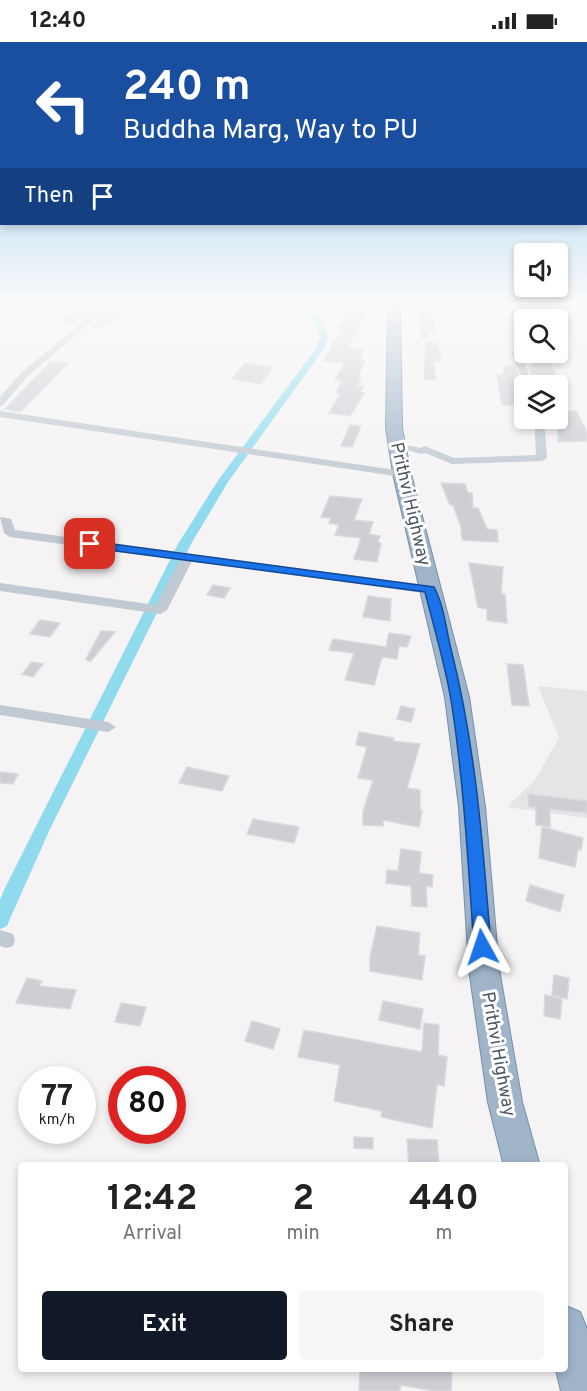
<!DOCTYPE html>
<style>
:root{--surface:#fff;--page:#f6f6f6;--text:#222;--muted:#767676;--accent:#111827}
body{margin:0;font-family:Overpass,sans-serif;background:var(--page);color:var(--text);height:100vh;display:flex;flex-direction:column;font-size:22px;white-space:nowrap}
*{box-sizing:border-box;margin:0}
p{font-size:20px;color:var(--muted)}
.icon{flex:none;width:33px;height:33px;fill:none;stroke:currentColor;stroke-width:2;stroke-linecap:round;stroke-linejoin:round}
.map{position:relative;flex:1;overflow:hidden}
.side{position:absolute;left:18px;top:1120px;width:550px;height:210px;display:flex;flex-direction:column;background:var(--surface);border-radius:6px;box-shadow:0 3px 9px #0003}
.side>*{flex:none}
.top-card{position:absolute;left:0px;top:0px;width:588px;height:183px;box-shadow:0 3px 9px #0003;background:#1a4fa0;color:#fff;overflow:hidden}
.controls{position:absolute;left:514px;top:201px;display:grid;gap:12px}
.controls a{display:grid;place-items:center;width:54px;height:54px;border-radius:6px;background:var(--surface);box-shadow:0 3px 9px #0003;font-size:30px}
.speed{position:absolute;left:18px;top:1024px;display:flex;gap:12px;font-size:30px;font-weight:700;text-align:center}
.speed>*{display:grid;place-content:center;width:78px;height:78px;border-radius:50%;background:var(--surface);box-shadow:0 3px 9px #0003;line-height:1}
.speed small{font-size:15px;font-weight:400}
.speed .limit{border:9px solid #d22;background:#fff;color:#111}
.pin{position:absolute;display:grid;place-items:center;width:51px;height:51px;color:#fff;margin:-26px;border-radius:12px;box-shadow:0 3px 9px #0006}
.me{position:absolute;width:66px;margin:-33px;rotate:355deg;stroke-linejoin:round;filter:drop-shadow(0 0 4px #0008)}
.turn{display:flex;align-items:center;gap:21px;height:126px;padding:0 24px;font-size:27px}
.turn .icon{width:78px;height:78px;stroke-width:2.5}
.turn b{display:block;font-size:42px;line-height:51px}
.then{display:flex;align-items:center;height:57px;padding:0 24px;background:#0003;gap:12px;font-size:22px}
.eta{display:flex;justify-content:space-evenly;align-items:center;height:102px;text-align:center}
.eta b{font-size:36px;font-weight:700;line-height:42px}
.action{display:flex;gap:12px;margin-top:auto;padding:12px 24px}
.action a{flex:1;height:69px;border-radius:6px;background:var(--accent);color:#fff;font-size:24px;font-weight:700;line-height:69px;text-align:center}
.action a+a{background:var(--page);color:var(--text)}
.status{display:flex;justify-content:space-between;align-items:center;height:42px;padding:0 30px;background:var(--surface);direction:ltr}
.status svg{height:16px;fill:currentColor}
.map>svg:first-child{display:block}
</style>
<div class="status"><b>12:40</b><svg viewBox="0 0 49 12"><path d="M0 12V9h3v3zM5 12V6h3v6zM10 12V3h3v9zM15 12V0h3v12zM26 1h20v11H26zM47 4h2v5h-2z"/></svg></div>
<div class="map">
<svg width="587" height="1349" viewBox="0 0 587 1349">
<rect width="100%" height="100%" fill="#f5f3f3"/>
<path fill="#e6e4e5" d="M538,644L587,649V776L507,765L535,738L559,696Z"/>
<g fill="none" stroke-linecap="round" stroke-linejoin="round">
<path fill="#90daee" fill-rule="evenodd" d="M305,260H313L328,295L323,308L228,440L191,502L50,787L9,879L7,884L0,887V858L4,848L178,502L219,437L315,308L320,295Z"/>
</g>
<path fill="#cdcfd5" stroke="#d7d9de" stroke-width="1.5" d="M358,260H372L348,306L364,307L359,318H365L358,335L362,336L357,344H363L361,350L364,351L350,374L329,371L341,351H336L342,339L335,338L345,321L323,319L342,288L339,287Z
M420,264L432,265L431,275H434V290H429L428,296H421Z
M78,268L92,269L76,282L60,280Z
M107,270L123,272L102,286L90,285Z
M426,300H437L439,307L441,320L434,319L436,337H424Z
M530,318H550L559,344H536L529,326L535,327Z
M51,319L69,321L20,370L5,367Z
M245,321L260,323L273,325L261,342L232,337Z
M505,324L515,325L524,346L525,363H502L497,333L503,334Z
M576,369L587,390V399L558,400V370Z
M350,383L361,384L352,405L341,404Z
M441,441L465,442L468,451H472L473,466H478L487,487L497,488L498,500L462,498L461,485L453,463H450Z
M330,454L362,457L354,478L373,480L369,492L380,494L378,500L381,501L377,520L354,517L361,496L335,493L339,483L329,481L331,476L321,475Z
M469,521L503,525L501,552H505L507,581L487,578V567L478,565Z
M213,543L230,546L224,556L207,553Z
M368,554L391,557L390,579L363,575Z
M40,578L60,581L50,595L30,592Z
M101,589L115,590L90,620L86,617Z
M389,591L411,594L407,605L399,604L397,617L382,615L374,643L345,638L354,611L329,608L333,597L386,605Z
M32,620L43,622L33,635L22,632Z
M507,622L523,623L529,664L512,663Z
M401,664L415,667L411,680L397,677Z
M359,690L394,696L393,699L420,702L407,746L420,748V768L422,769L419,785L383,778V784L363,783V770L373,738L358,736L367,705L356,703Z
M187,725L229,734L222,749L179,741Z
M0,730L18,732L13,742L0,741Z
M528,752L587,759V771L550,767V785L536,783V765H529Z
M253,777L299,785L294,801L247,792Z
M542,785L583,796L581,808L578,807L575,825L539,816Z
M401,807L421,810L419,831L433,833L432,845L426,844L427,865L412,864L411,844L386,841L387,828L398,829Z
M530,843L564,853L560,870L526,859Z
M377,884L420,891L418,913L425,914L422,938L370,929V915Z
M554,933L569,936L567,957L552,953Z
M27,936L42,939L39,944L76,948L70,967L16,961Z
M545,953L562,957L560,977L544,974Z
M383,959L423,967L420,987L379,978Z
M121,961L146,965L140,984L115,980Z
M252,979L280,987L273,1007L245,999Z
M424,981L439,983L438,1013L447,1015L444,1044L437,1042L432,1086L381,1075L382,1069L334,1059L340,1023L298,1015L304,988L422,1010Z
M354,1095L373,1096V1107L354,1106Z
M407,1097L437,1098L439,1124H409Z
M360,1328H452L451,1349H435L400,1343V1349H359Z"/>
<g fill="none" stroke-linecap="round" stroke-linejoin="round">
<defs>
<path id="trunk" d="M388,260H400L402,386L411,432L469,655L485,765L499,927L522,1060L540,1124H504L488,1060L469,927L459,765L445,655L393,432L386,386Z
M566,1264L580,1270L587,1287V1349H561L556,1328H566Z"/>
</defs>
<use href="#trunk" stroke="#7690ad" stroke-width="2"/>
<path fill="#c1cad2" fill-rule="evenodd" d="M106,260H115L27,335L3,363L0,364V355L21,331Z
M521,260H529L530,278H525V280L522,278Z
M525,289V302L520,312L534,344H525L512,312L521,292Z
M0,369L402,429L407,432L402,435L0,375Z
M534,376H544L547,416L542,419L452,422L425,411L421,412L392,404L397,401L420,406L425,404L454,416L536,413Z
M0,475L11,477L15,488L430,544L436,548L430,552L192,519L167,568L160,572L0,549V541L156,563L180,518L10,495L4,491Z
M0,663L108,680L116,685L108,690L0,673Z
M0,888L13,892L15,898L13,904L6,906L0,904Z"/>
<use href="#trunk" fill="#9fb4c9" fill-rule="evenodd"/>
</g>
<linearGradient id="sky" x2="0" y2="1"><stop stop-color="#85c3ea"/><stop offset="0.58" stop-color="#fafafa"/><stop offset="1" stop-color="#fafafa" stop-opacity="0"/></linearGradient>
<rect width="587" height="449" fill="url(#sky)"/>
<path fill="#1a73e8" stroke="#114b97" stroke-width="1.5" d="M90,499L434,545C444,563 446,587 451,607C476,705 483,804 491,905L488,910L482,912L476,910L474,905C468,822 464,740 451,658C445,622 434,586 425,550L86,505V500Z"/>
<g text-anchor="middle" stroke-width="6" stroke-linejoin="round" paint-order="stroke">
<g font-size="18" fill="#4a5661" stroke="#fff">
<text transform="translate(411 462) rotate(77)" y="6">Prithvi Highway</text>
<text transform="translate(499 1012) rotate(80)" y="6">Prithvi Highway</text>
</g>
</g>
</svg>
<div class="controls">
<a><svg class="icon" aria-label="sound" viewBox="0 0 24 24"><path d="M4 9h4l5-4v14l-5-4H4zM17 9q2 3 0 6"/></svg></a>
<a><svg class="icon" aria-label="search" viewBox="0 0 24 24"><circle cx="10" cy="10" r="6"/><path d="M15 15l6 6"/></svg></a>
<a><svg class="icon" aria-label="layers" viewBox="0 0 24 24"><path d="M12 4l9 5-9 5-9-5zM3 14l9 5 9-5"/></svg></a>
</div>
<div class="speed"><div>77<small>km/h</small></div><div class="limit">80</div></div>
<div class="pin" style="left:90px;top:502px;background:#d93025"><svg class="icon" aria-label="arrive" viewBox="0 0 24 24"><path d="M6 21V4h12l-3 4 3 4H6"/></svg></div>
<svg class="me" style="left:482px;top:905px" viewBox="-20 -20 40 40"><path d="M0-17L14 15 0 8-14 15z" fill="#1a73e8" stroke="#fff" stroke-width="4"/></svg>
<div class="top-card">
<div class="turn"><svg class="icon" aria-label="left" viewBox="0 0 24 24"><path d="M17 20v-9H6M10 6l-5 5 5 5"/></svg><div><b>240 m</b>Buddha Marg, Way to PU</div></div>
<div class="then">Then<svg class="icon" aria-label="arrive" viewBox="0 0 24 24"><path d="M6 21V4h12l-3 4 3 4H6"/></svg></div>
</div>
<section class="side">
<div class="eta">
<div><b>12:42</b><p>Arrival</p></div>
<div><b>2</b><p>min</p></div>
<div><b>440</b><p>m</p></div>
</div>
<div class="action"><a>Exit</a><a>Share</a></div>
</section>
</div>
